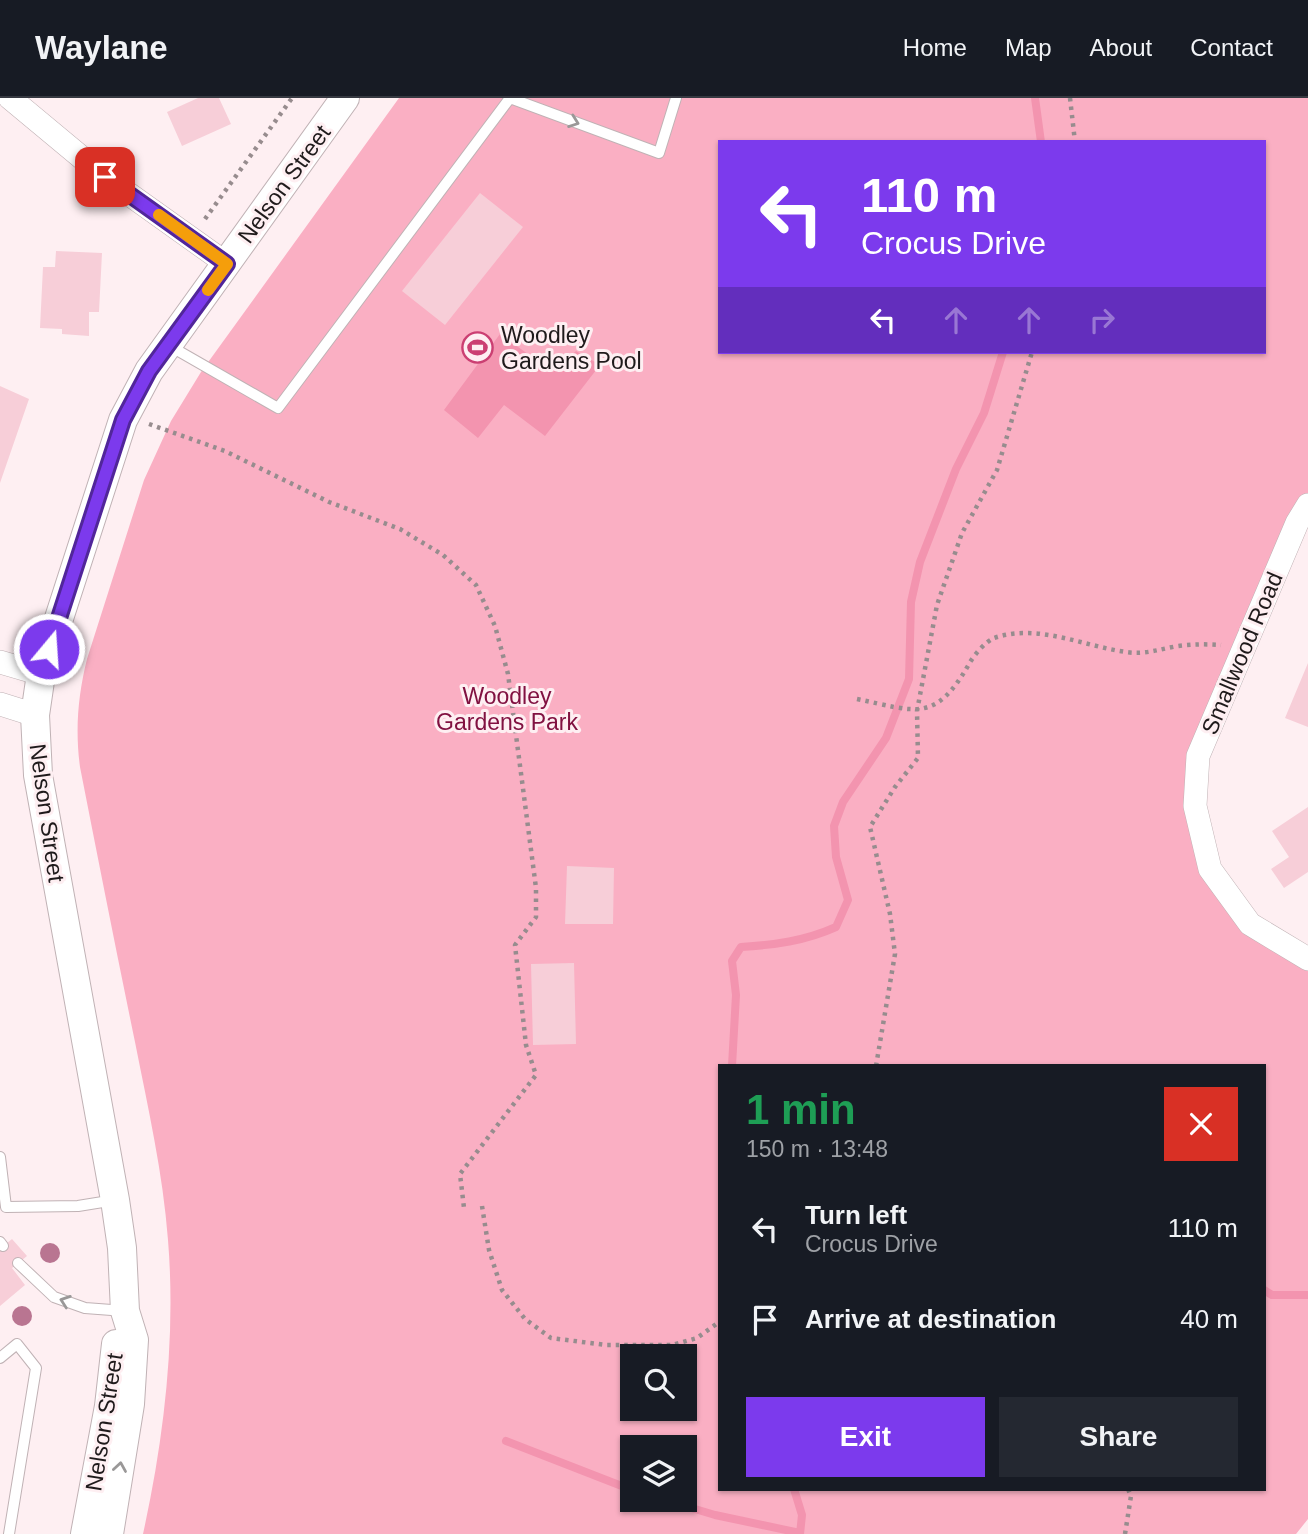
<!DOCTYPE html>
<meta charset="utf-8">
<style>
:root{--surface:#171b24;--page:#242831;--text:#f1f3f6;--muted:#9ea1a6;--line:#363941;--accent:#7c3aed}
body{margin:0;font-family:Helvetica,sans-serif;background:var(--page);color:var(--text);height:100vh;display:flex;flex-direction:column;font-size:26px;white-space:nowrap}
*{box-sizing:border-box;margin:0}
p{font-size:23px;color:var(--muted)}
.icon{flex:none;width:38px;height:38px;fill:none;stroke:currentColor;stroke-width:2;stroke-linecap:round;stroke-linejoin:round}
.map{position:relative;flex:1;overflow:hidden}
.panel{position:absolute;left:718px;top:966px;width:548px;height:427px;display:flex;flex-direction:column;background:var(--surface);border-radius:0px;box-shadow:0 2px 5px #0004}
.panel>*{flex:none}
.banner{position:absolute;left:718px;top:42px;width:548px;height:214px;border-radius:0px;box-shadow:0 2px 5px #0004;background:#7c3aed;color:#fff;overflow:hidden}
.fabs{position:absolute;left:620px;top:1246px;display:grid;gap:14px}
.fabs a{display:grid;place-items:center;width:77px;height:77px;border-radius:0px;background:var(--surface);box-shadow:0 2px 5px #0004;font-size:35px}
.pin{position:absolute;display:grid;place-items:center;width:60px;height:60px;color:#fff;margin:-30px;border-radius:14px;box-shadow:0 4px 10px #0006}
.me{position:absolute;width:77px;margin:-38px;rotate:18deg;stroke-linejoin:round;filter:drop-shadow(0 0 5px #0008)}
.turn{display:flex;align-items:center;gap:24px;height:147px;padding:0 28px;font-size:32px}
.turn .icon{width:91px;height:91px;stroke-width:2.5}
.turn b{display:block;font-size:49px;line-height:60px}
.lanes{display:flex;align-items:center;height:66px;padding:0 28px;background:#0003;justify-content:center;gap:35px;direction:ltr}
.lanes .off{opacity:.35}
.round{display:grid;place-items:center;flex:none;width:74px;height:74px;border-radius:0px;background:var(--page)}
.head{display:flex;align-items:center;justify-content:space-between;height:119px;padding:0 28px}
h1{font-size:42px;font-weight:600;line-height:52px;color:#1e9e55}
.button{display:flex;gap:14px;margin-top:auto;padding:14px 28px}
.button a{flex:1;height:80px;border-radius:0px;background:var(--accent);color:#fff;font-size:28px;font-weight:600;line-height:80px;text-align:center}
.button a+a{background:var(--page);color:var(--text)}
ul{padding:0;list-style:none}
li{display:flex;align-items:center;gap:21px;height:91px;padding:0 28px}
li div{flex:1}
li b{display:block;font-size:26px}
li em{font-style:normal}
header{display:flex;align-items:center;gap:42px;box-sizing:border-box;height:98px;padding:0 35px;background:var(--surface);border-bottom:2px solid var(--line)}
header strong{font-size:33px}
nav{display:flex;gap:38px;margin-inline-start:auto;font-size:24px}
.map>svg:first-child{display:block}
</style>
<header>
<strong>Waylane</strong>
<nav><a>Home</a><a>Map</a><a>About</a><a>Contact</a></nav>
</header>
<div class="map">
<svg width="1308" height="1436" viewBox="0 0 1308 1436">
<rect width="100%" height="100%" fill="#feeff2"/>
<path fill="#faafc3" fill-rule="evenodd" d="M399,0H1308V407L1198,658L1210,771L1250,826L1308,861V1421L1296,1436H143C164,1340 176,1240 168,1142C163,1075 148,1010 135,944C116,852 98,761 80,669C75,632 78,597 87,561L144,382L171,323L201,274ZM719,44H1264V254H719ZM719,968H1264V1391H719ZM632,1258H684V1311H632ZM632,1349H684V1402H632Z"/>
<path fill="#f394af" d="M500,236L553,274L576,253L600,267L545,338L504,307L478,340L444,312Z"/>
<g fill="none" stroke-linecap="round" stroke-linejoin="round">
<path stroke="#f394af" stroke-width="8" d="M1035,0L1041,44
M732,968L736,897L732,863L741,849C774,847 805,843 836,829L848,802L836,759L834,728L843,704L886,640L909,581L911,504L920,464L956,371L984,315L1003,254
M1264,1192L1272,1197H1308
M506,1343L632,1392
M794,1391L802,1417L800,1436
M665,1402L715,1417L800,1435"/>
</g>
<path fill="#f7ced8" d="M198,0H219L231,26L182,48L167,14Z
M480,95L523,129L445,227L402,193Z
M56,153L102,155L99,214H89V238L62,236V231L40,230L43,169H55Z
M0,288L29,301L0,385Z
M1308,565V629L1285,620Z
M1308,709V774L1284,790L1271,771L1289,759L1272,733Z
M567,768L614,770L613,826H565Z
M574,865L576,946L533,947L531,866Z
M12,1141L27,1158L12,1170L25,1187L0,1208V1151Z"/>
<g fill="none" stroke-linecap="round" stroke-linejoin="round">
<defs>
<path id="service" d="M510,0L659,55L676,0
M168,247L278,310L510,0
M0,1059L6,1109L78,1108L115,1102
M0,1144L3,1148
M18,1165L54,1199L85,1210L125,1213
M0,1260L17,1246L36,1270L9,1436"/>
<path id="minor" d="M10,0L105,79L227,166
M1308,407L1297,425L1198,658L1195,708L1210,771L1250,826L1308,861
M0,564L41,576
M0,606L35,617"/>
<path id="tertiary" d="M85,1436L109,1308L116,1246
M109,1436L130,1306L134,1242L125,1213L122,1150L115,1102L38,677L35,617L41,576L123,322L149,273L345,0"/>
</defs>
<use href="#service" stroke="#c0b2b5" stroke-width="12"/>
<use href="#minor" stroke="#c0b2b5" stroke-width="24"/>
<use href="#tertiary" stroke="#c0b2b5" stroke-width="30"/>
<path stroke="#978c8e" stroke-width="4.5" stroke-dasharray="3.5 5" stroke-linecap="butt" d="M1070,0L1075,44
M205,121L292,0
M149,326L225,353L329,404L400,431L443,457L476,487L495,528L508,576L536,790V819L515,847L526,947L536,977L460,1076L464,1110
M857,601C915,613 935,626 969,566C974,557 985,544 994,540C1037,525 1083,548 1126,554C1145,557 1160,551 1178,548C1193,546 1207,546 1221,547
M876,968L895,856L890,816L870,729L895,689L918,660L917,613L937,507L962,435L997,372L1032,254
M482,1108L489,1152L502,1192L525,1221L551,1240L606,1247H672L697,1240L719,1224
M1125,1436L1131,1398L1128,1391"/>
<use href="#service" stroke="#fff" stroke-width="10"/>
<use href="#minor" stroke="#fff" stroke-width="23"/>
<use href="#tertiary" stroke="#fff" stroke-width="28"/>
</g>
<g fill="#b97591">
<circle cx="50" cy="1155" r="10"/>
<circle cx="22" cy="1218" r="10"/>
</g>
<defs><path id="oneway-chevron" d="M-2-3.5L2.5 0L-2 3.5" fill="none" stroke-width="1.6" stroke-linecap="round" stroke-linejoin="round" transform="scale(1.75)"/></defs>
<g stroke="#9a9898">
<use href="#oneway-chevron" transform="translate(574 24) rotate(20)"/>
<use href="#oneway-chevron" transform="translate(65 1203) rotate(-161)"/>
<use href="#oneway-chevron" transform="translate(120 1369) rotate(-81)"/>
</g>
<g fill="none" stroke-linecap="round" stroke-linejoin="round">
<defs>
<path id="route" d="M49,551L123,322L149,273L227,166L105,79"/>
</defs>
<use href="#route" stroke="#51269a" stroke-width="18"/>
<use href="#route" stroke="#7c3aed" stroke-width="12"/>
<path stroke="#f59e0b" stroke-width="12" d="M159,117L227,166L208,192"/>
</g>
<defs>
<symbol id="stadium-ring" viewBox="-11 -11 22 22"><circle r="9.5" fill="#feeff2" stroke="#cb3f72" stroke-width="1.5"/><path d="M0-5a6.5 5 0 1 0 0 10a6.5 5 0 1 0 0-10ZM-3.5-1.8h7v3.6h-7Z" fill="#cb3f72"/></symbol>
</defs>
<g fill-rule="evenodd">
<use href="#stadium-ring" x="460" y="232" width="35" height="35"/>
</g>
<g text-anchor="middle" stroke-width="6" stroke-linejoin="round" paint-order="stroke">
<g font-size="23" fill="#1f1a1b" stroke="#feeff2">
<text transform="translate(284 86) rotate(-54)" y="8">Nelson Street</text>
<text transform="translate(1242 555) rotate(-67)" y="8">Smallwood Road</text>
<text transform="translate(47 715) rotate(82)" y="8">Nelson Street</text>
<text transform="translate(104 1324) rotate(-81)" y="8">Nelson Street</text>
</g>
<g font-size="23" fill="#1f1a1b" stroke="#feeff2" text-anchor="start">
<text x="501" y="245">Woodley<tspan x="501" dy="26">Gardens Pool</tspan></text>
</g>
<g font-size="23" fill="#811141" stroke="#feeff2">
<text x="507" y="606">Woodley<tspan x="507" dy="26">Gardens Park</tspan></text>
</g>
</g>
</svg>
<div class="fabs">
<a><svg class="icon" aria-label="search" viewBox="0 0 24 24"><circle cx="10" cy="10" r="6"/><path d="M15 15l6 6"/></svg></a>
<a><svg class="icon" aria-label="layers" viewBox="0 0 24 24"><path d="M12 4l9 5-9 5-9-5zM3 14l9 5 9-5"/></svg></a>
</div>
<div class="pin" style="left:105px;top:79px;background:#d93025"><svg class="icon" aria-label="arrive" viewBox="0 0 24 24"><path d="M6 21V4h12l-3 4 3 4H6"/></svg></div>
<svg class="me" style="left:49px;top:551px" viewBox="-20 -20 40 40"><circle r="17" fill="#7c3aed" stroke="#fff" stroke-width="3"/><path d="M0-11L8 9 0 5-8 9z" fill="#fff"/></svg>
<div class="banner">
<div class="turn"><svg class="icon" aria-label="left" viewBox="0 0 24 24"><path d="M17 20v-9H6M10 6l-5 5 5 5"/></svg><div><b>110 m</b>Crocus Drive</div></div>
<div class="lanes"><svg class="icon" aria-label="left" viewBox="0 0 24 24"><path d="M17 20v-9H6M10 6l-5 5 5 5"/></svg><svg class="icon off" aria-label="ahead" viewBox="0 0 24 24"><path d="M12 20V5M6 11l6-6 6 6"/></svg><svg class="icon off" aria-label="ahead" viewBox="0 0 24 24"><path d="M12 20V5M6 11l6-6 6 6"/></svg><svg class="icon off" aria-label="right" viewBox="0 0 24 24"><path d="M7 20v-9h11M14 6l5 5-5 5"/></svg></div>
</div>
<section class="panel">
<div class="head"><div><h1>1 min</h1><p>150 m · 13:48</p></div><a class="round" style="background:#d93025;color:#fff"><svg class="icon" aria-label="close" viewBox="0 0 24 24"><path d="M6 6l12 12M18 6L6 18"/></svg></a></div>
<ul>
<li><svg class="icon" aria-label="left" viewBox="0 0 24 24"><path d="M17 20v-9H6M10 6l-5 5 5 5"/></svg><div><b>Turn left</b><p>Crocus Drive</p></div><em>110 m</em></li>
<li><svg class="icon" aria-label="arrive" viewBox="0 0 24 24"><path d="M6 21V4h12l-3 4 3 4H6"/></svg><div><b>Arrive at destination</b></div><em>40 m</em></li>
</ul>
<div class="button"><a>Exit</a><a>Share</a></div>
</section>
</div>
